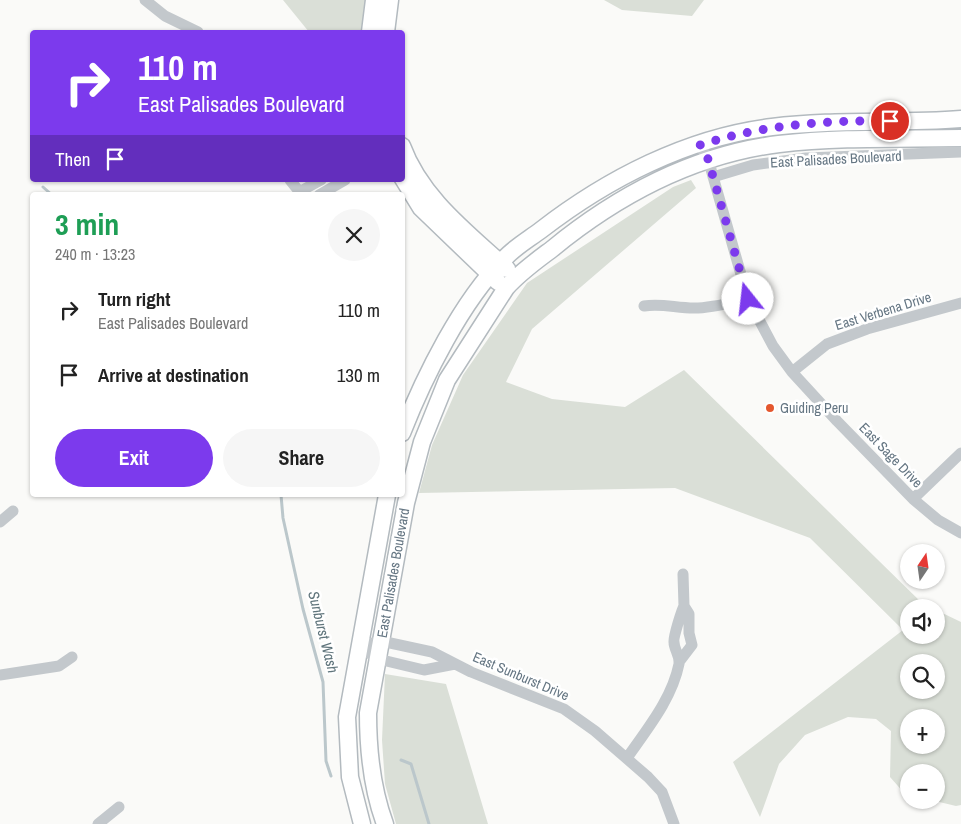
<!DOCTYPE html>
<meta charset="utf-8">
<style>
:root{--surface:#fff;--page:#f6f6f6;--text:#222;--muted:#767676;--accent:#7c3aed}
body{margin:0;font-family:"Archivo Narrow",sans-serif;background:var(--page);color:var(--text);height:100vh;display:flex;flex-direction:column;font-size:19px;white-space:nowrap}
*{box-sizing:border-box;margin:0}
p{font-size:16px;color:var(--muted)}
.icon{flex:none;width:28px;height:28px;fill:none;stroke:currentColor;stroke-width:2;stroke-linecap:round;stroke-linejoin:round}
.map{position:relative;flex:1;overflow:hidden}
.sheet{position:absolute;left:30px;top:192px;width:375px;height:305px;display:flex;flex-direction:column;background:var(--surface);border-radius:5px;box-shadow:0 1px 4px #0004}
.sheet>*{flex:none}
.top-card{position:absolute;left:30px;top:30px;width:375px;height:152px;border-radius:5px;box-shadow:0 1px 4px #0004;background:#7c3aed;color:#fff;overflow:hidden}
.needle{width:32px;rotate:13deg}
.fabs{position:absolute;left:900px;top:544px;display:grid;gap:10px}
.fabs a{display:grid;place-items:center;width:45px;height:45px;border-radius:50%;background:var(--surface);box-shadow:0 1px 4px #0004;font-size:25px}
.pin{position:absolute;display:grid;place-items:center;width:42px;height:42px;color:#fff;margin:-21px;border:2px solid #fff;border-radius:50%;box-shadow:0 1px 5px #0007}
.me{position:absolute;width:55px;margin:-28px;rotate:344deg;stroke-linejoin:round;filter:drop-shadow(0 0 4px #0008)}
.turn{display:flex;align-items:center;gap:18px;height:105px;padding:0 25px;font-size:22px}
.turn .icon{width:65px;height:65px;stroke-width:2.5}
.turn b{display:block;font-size:35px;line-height:42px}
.then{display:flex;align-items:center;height:48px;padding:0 25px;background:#0003;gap:10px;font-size:19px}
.round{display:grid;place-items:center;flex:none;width:52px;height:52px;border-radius:26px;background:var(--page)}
.head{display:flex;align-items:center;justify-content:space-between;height:85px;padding:0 25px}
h1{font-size:30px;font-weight:700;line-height:38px;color:#1e9e55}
.cta{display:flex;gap:10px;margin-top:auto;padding:10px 25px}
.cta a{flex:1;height:58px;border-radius:30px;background:var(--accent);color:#fff;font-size:20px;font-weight:700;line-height:58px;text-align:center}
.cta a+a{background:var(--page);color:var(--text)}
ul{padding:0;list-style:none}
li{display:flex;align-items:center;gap:15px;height:65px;padding:0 25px}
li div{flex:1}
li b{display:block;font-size:19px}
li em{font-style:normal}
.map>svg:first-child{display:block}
</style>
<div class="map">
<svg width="961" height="824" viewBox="0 0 961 824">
<rect width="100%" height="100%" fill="#fafaf8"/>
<path fill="#dadfd7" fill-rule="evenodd" d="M283,0H370L365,32H309Z
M604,0H704L692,16L622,10Z
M691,180L696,188L532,329L506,382L552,399L625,407L684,370L924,605L931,607L909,608V635H936V610L961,622V805L956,806L931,800H936V772H909V794H905L890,777L891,731L876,719L848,717L805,735L779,764L760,817L733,762L903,630L810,538L675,488L419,493L432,445L463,375L527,283L673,187ZM909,662H936V690H909ZM909,718H936V745H909Z
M385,674L446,684L488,824H396L385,784L382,740Z"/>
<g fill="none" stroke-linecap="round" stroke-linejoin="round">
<path stroke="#bbc7cb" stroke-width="3" d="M43,187L52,195
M281,495L283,518L303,609L323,682L326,761L331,776
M401,760L411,764L429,824"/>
<defs>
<path id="secondary" d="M370,32L374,0
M386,32L390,0
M402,146C421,198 468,233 507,269
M402,177L421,208L498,282
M402,433C424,377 462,300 505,258C515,247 529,239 541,230C607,179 688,137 772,127C835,119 898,124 961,119
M362,824L350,777L347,717L387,495
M385,824C372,789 368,751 368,713L406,503L422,442L447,380L506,288C519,273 536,261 552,249C618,195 693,155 779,144C839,137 901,139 961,138"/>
</defs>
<use href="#secondary" stroke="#b3babf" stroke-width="19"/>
<path stroke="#c3c8cc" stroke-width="11" d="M145,0L165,16L198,32
M700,145L708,159L748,299L773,346L792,372L837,421L913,499L938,520L961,533
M713,177L753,165L806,158L961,152
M290,180L302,195
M299,192L321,180
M319,195L345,180
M644,306C661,303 676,308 694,308C712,308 730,303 748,299
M792,372L827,344L867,329L961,303
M913,499L961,453
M0,522L13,511
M358,646L381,641L432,652L471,672L564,709L595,731L648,777L662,792L674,824
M358,646L378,659L424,670L455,664
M679,662L692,645L689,633V614L684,606L683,574
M0,675L59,666L72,657
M627,758C647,729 672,699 679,664C680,655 674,650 674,642C673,638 682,609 684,606
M98,824L119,807"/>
<use href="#secondary" stroke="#fff" stroke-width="16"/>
</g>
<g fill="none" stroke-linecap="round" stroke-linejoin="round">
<path stroke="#7c3aed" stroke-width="9" stroke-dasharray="0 16.2" d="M748,299L708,159L700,145C762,125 825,120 890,121"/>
</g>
<circle fill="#e4572e" stroke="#fff" stroke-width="2" cx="770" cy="408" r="5"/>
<g text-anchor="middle" stroke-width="5" stroke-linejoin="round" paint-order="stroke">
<g font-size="14" fill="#657683" stroke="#fff">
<text transform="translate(836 159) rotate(-3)" y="5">East Palisades Boulevard</text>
<text transform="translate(883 311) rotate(-17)" y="5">East Verbena Drive</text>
<text transform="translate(891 455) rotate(46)" y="5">East Sage Drive</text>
<text transform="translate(393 573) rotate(-80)" y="5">East Palisades Boulevard</text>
<text transform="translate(521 676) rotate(23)" y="5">East Sunburst Drive</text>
</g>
<g font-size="14" fill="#657683" stroke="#fff" text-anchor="start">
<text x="780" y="413">Guiding Peru</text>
</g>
<g font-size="15" font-style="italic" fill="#60757c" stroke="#fff">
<text transform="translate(323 632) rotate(76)" y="5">Sunburst Wash</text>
</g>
</g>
</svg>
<div class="fabs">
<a><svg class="needle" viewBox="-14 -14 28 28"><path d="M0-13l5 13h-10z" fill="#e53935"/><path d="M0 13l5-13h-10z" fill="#767676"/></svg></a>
<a><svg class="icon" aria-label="sound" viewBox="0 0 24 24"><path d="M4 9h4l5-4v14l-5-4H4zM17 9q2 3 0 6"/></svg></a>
<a><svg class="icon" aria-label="search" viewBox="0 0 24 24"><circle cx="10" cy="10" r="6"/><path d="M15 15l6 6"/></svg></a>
<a>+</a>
<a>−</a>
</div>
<div class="pin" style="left:890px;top:121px;background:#d93025"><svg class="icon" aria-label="arrive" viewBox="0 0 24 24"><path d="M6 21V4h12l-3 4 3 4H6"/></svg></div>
<svg class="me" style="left:748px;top:299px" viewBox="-20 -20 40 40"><circle r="19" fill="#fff"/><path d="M0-13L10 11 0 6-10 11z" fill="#7c3aed"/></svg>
<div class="top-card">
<div class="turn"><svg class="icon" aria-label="right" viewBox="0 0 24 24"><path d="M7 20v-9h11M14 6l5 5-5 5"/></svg><div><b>110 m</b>East Palisades Boulevard</div></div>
<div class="then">Then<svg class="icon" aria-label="arrive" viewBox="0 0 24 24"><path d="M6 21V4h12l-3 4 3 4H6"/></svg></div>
</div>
<section class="sheet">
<div class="head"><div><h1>3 min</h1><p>240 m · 13:23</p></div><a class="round"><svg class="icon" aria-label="close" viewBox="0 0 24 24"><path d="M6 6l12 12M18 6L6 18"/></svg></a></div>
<ul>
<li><svg class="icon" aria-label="right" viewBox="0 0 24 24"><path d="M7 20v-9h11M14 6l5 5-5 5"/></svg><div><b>Turn right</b><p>East Palisades Boulevard</p></div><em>110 m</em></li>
<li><svg class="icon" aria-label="arrive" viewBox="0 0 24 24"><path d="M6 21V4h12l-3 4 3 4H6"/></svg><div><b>Arrive at destination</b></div><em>130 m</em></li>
</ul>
<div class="cta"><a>Exit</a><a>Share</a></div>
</section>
</div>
